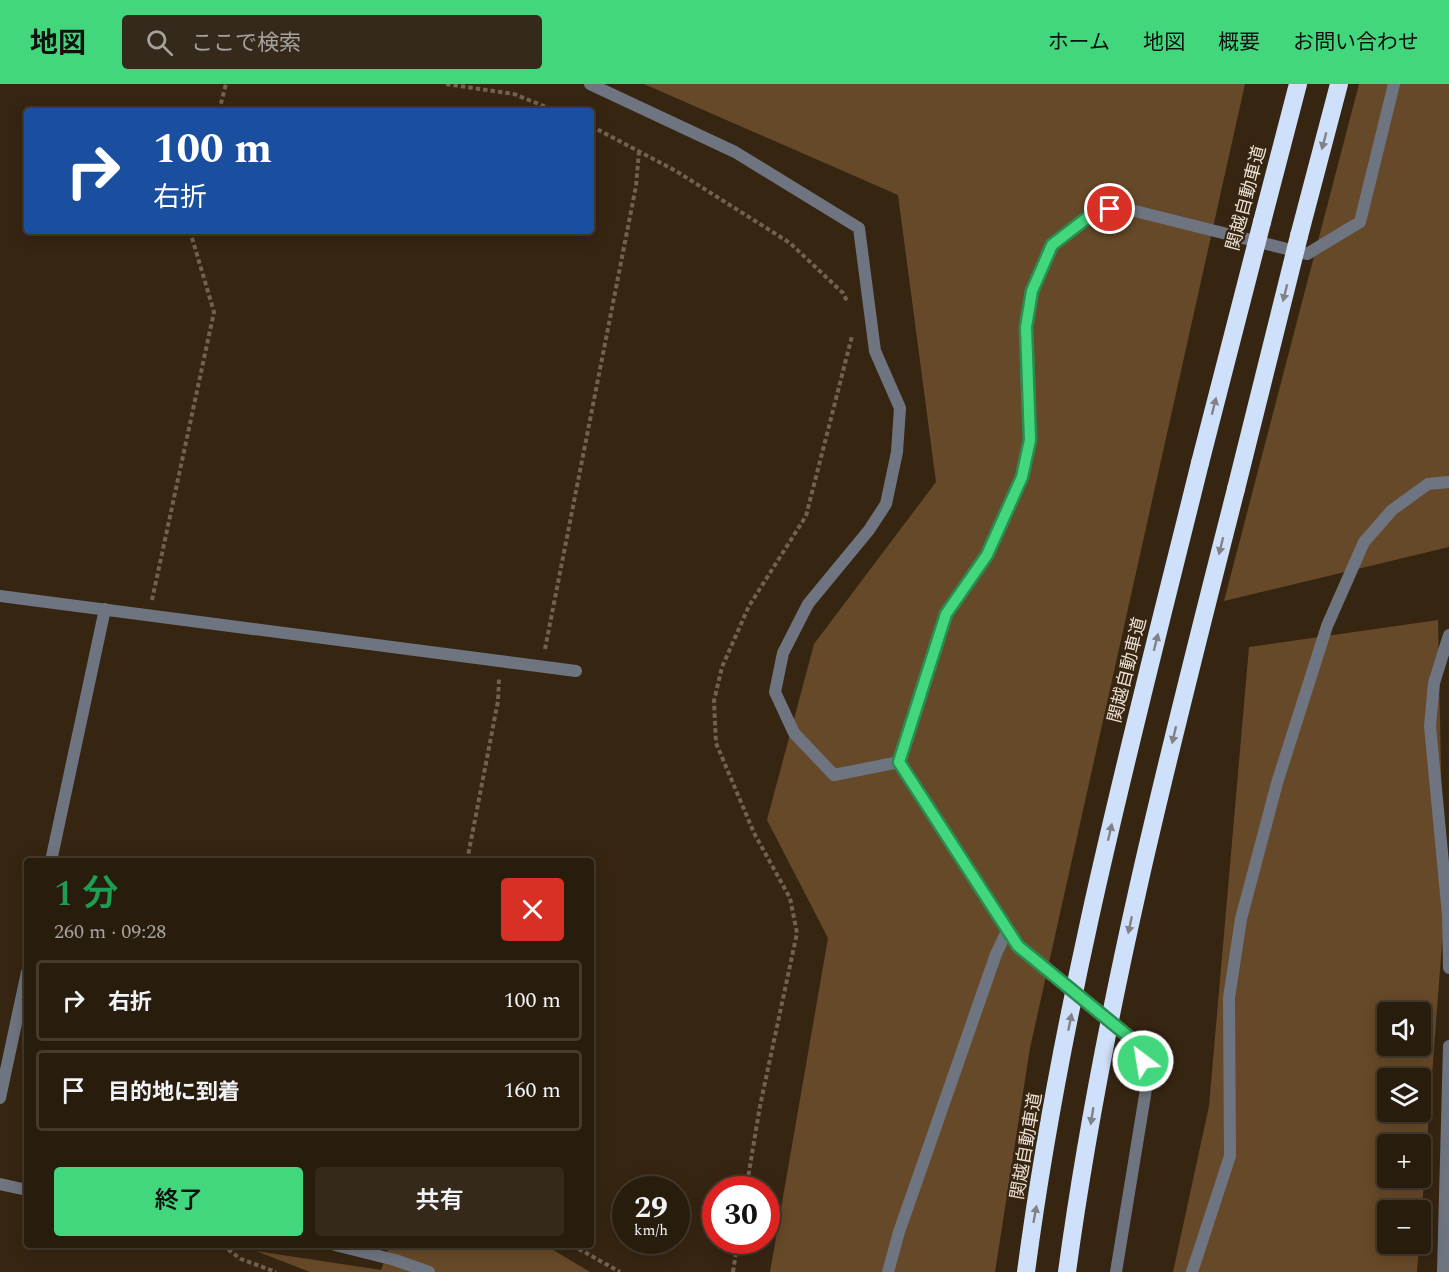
<!DOCTYPE html>
<html lang="ja">
<meta charset="utf-8">
<style>
:root{--surface:#281c0d;--page:#34291b;--text:#f1f3f6;--muted:#a5a19d;--line:#443a2e;--accent:#42d77c}
body{margin:0;font-family:Spectral,"Noto Sans JP",serif;background:var(--page);color:var(--text);height:100vh;display:flex;flex-direction:column;font-size:22px;white-space:nowrap}
*{box-sizing:border-box;margin:0}
p{font-size:20px;color:var(--muted)}
.icon{flex:none;width:33px;height:33px;fill:none;stroke:currentColor;stroke-width:2;stroke-linecap:round;stroke-linejoin:round}
.map{position:relative;flex:1;overflow:hidden}
.drawer{position:absolute;left:24px;top:774px;width:570px;height:390px;display:flex;flex-direction:column;background:var(--surface);border-radius:6px;box-shadow:0 3px 15px #0003,0 0 0 2px var(--line)}
.drawer>*{flex:none}
.banner{position:absolute;left:24px;top:24px;width:570px;height:126px;border-radius:6px;box-shadow:0 3px 15px #0003,0 0 0 2px var(--line);background:#1a4fa0;color:#fff;overflow:hidden}
.buttons{position:absolute;left:1377px;top:918px;display:grid;gap:12px}
.buttons a{display:grid;place-items:center;width:54px;height:54px;border-radius:6px;background:var(--surface);box-shadow:0 3px 15px #0003,0 0 0 2px var(--line);font-size:30px}
.speed{position:absolute;left:612px;top:1092px;display:flex;gap:12px;font-size:30px;font-weight:700;text-align:center}
.speed>*{display:grid;place-content:center;width:78px;height:78px;border-radius:50%;background:var(--surface);box-shadow:0 3px 15px #0003,0 0 0 2px var(--line);line-height:1}
.speed small{font-size:15px;font-weight:400}
.speed .limit{border:9px solid #d22;background:#fff;color:#111}
.pin{position:absolute;display:grid;place-items:center;width:51px;height:51px;color:#fff;margin:-26px;border:3px solid #fff;border-radius:50%;box-shadow:0 2px 6px #0007}
.me{position:absolute;width:66px;margin:-33px;rotate:329deg;stroke-linejoin:round;filter:drop-shadow(0 0 4px #0008)}
.turn{display:flex;align-items:center;gap:21px;height:126px;padding:0 30px;font-size:27px}
.turn .icon{width:78px;height:78px;stroke-width:2.5}
.turn b{display:block;font-size:42px;line-height:51px}
.round{display:grid;place-items:center;flex:none;width:63px;height:63px;border-radius:6px;background:var(--page)}
.headline{display:flex;align-items:center;justify-content:space-between;height:102px;padding:0 30px}
h1{font-size:36px;font-weight:600;line-height:45px;color:#1e9e55}
.action{display:flex;gap:12px;margin-top:auto;padding:12px 30px}
.action a{flex:1;height:69px;border-radius:6px;background:var(--accent);color:#111;font-size:24px;font-weight:600;line-height:69px;text-align:center}
.action a+a{background:var(--page);color:var(--text)}
ul{padding:0;list-style:none}
li{display:flex;align-items:center;gap:18px;height:81px;margin:0 12px 9px;padding:0 18px;border:3px solid var(--line);border-radius:6px}
li div{flex:1}
li b{display:block;font-size:22px}
li em{font-style:normal}
header{display:flex;align-items:center;gap:36px;box-sizing:border-box;height:84px;padding:0 30px;background:var(--accent);color:#111}
header strong{font-size:28px}
nav{display:flex;gap:33px;margin-inline-start:auto;font-size:21px}
.search{width:420px;height:54px;background:var(--page);display:flex;align-items:center;gap:15px;box-sizing:border-box;padding:0 21px;border-radius:6px;color:var(--muted);font-size:22px}
.map>svg:first-child{display:block}
</style>
<header>
<strong>地図</strong>
<div class="search"><svg class="icon" aria-label="search" viewBox="0 0 24 24"><circle cx="10" cy="10" r="6"/><path d="M15 15l6 6"/></svg>ここで検索</div>
<nav><a>ホーム</a><a>地図</a><a>概要</a><a>お問い合わせ</a></nav>
</header>
<div class="map">
<svg width="1449" height="1188" viewBox="0 0 1449 1188">
<rect width="100%" height="100%" fill="#362511"/>
<path fill="#664928" fill-rule="evenodd" d="M644,0H1245L1030,964L995,1188H770L828,854L767,736L814,560L936,398L898,111Z
M1359,0H1449V463L1224,517Z
M1438,536L1444,833L1421,1137L1420,1126H1388V1160H1419L1417,1188H1173L1209,1022L1249,563ZM1388,928H1420V962H1388ZM1388,994H1420V1028H1388ZM1388,1060H1420V1094H1388Z
M390,1161H545L590,1188H310L256,1167L381,1186Z"/>
<g fill="none" stroke-linecap="round" stroke-linejoin="round">
<path stroke="#716250" stroke-width="4" stroke-dasharray="4.5 3" stroke-linecap="butt" d="M446,0L514,10L556,27
M219,27L226,0
M591,42L676,87L790,159L843,209L848,219
M152,516L214,228L190,147
M545,565L636,102L639,67
M467,777L498,617L499,595
M746,1106L760,1022L797,849L790,814L754,749L716,659L714,617L722,583L749,522L806,432L852,252
M222,1161L241,1175L276,1188
M572,1161L620,1188
M733,1188L738,1156"/>
<path stroke="#6e7580" stroke-width="12" d="M51,777L105,525
M0,1014L27,888"/>
<path stroke="#6e7580" stroke-width="12" d="M590,0L735,68L859,144L875,267L900,324L897,368L886,420L869,446L808,520L783,569L775,608L794,649L834,691L899,678
M0,512L576,587
M1449,551L1434,599L1430,642L1448,831L1449,884
M1018,862L899,678L946,530L987,471L1022,393L1030,356L1026,287V243L1032,207L1052,161L1096,127L1123,124L1307,170L1360,138L1394,0
M0,1100L27,1106
M335,1161L395,1176L429,1188
M888,1188L899,1148L996,870L1007,847
M1116,1188L1148,993L1139,961
M1192,1188L1230,1072L1229,914L1241,835L1277,699L1327,542L1364,458L1392,426L1428,400L1449,398
M1443,1188L1449,962"/>
<path stroke="#cfe0fb" stroke-width="18" d="M1262,138L1298,0
M1299,152L1339,0
M1026,1188C1062,915 1134,646 1200,379
M1067,1188C1103,923 1170,664 1236,405"/>
<path stroke="#6e7580" stroke-width="12" d="M1018,862L1139,961"/>
<path stroke="#cfe0fb" stroke-width="18" d="M1200,379L1262,138
M1236,405L1299,152"/>
</g>
<defs><path id="oneway-solid" d="M-6-.8H1V-3.2L6.5 0L1 3.2V.8H-6Z" transform="scale(1.5)"/></defs>
<g fill="#828286">
<use href="#oneway-solid" transform="translate(1324 57) rotate(105)"/>
<use href="#oneway-solid" transform="translate(1285 209) rotate(104)"/>
<use href="#oneway-solid" transform="translate(1214 322) rotate(-76)"/>
<use href="#oneway-solid" transform="translate(1221 462) rotate(104)"/>
<use href="#oneway-solid" transform="translate(1156 558) rotate(-76)"/>
<use href="#oneway-solid" transform="translate(1174 651) rotate(103)"/>
<use href="#oneway-solid" transform="translate(1110 748) rotate(-77)"/>
<use href="#oneway-solid" transform="translate(1130 841) rotate(102)"/>
<use href="#oneway-solid" transform="translate(1070 938) rotate(-79)"/>
<use href="#oneway-solid" transform="translate(1092 1032) rotate(99)"/>
<use href="#oneway-solid" transform="translate(1035 1130) rotate(-80)"/>
</g>
<g fill="none" stroke-linecap="round" stroke-linejoin="round">
<defs>
<path id="route" d="M1110,125L1096,127L1052,161L1032,207L1026,243L1030,356L1022,393L987,471L946,530L899,678L1018,862L1139,961L1143,977"/>
</defs>
<use href="#route" stroke="#2b8c51" stroke-width="15"/>
<use href="#route" stroke="#42d77c" stroke-width="10"/>
</g>
<g text-anchor="middle" stroke-width="4.5" stroke-linejoin="round" paint-order="stroke">
<g font-size="18" fill="#ece0d4" stroke="#362511">
<text transform="translate(1246 114) rotate(-75)" y="6">関越自動車道</text>
<text transform="translate(1127 586) rotate(-76)" y="6">関越自動車道</text>
<text transform="translate(1026 1062) rotate(-80)" y="6">関越自動車道</text>
</g>
</g>
</svg>
<div class="buttons">
<a><svg class="icon" aria-label="sound" viewBox="0 0 24 24"><path d="M4 9h4l5-4v14l-5-4H4zM17 9q2 3 0 6"/></svg></a>
<a><svg class="icon" aria-label="layers" viewBox="0 0 24 24"><path d="M12 4l9 5-9 5-9-5zM3 14l9 5 9-5"/></svg></a>
<a>+</a>
<a>−</a>
</div>
<div class="speed"><div>29<small>km/h</small></div><div class="limit">30</div></div>
<div class="pin" style="left:1110px;top:125px;background:#d93025"><svg class="icon" aria-label="arrive" viewBox="0 0 24 24"><path d="M6 21V4h12l-3 4 3 4H6"/></svg></div>
<svg class="me" style="left:1143px;top:977px" viewBox="-20 -20 40 40"><circle r="17" fill="#42d77c" stroke="#fff" stroke-width="3"/><path d="M0-11L8 9 0 5-8 9z" fill="#fff"/></svg>
<div class="banner">
<div class="turn"><svg class="icon" aria-label="right" viewBox="0 0 24 24"><path d="M7 20v-9h11M14 6l5 5-5 5"/></svg><div><b>100 m</b>右折</div></div>
</div>
<section class="drawer">
<div class="headline"><div><h1>1 分</h1><p>260 m · 09:28</p></div><a class="round" style="background:#d93025;color:#fff"><svg class="icon" aria-label="close" viewBox="0 0 24 24"><path d="M6 6l12 12M18 6L6 18"/></svg></a></div>
<ul>
<li><svg class="icon" aria-label="right" viewBox="0 0 24 24"><path d="M7 20v-9h11M14 6l5 5-5 5"/></svg><div><b>右折</b></div><em>100 m</em></li>
<li><svg class="icon" aria-label="arrive" viewBox="0 0 24 24"><path d="M6 21V4h12l-3 4 3 4H6"/></svg><div><b>目的地に到着</b></div><em>160 m</em></li>
</ul>
<div class="action"><a>終了</a><a>共有</a></div>
</section>
</div>
